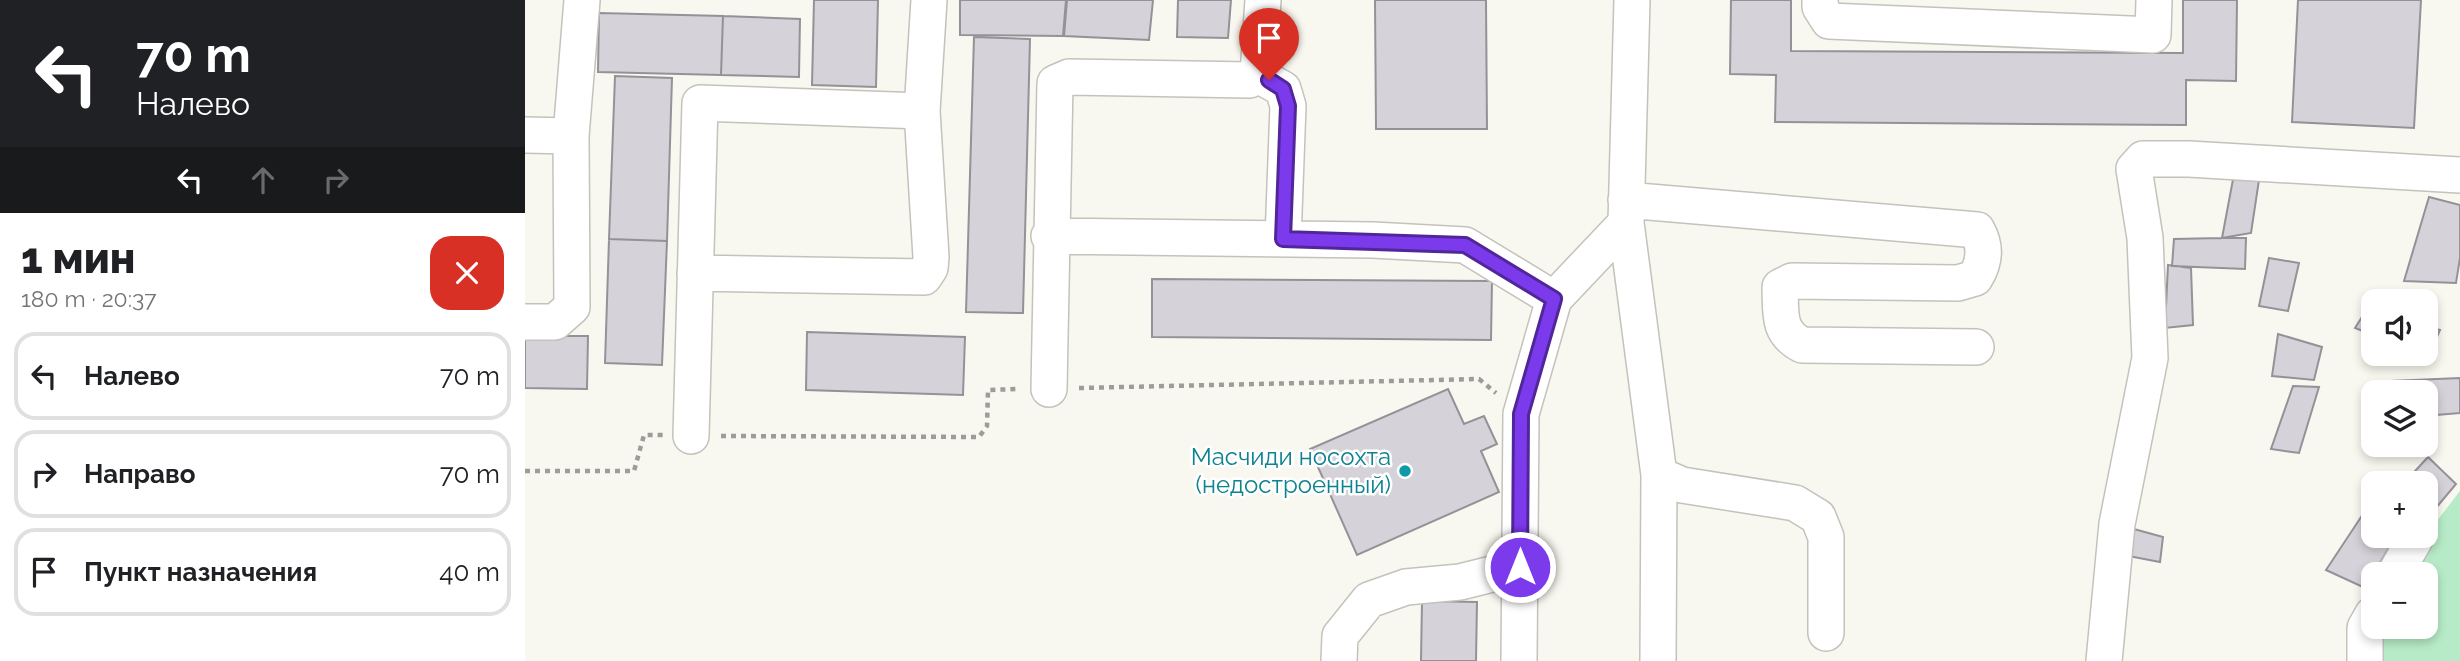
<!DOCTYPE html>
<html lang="ru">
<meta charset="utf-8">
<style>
:root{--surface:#fff;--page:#f2f2f2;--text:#202124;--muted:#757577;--line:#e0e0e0}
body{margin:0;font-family:Raleway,sans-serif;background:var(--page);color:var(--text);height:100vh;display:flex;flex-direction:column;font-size:26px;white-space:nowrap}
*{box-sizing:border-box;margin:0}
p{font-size:23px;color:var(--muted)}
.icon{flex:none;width:38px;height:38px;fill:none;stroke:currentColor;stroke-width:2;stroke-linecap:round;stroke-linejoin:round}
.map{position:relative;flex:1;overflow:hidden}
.sheet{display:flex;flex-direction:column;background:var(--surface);width:525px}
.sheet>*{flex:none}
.hud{background:#202124;color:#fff;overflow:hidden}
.tools{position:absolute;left:1836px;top:289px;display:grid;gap:14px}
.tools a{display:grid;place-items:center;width:77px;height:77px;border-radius:14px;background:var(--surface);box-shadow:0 4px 10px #0003;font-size:35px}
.pin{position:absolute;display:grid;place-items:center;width:60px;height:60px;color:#fff;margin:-72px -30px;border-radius:50% 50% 50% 0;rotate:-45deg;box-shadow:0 0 7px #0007}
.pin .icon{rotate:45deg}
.me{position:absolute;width:77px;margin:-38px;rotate:0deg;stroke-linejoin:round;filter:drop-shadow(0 0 5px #0008)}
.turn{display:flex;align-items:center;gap:24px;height:147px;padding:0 21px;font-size:32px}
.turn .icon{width:91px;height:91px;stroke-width:2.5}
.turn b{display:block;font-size:49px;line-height:60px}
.lanes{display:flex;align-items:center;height:66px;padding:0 21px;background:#0003;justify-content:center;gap:35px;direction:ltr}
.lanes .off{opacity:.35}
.round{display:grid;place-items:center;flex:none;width:74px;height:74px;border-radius:21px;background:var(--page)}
.summary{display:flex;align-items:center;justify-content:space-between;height:119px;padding:0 21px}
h1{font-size:42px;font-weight:800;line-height:52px}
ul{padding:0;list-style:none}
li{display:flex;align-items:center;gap:21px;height:88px;margin:0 14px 10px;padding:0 7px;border:4px solid var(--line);border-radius:21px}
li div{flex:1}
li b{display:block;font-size:26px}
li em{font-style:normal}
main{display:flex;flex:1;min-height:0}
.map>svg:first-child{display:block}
</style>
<main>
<section class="sheet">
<div class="hud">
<div class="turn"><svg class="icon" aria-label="left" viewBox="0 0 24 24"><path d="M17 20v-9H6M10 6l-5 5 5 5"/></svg><div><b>70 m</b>Налево</div></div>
<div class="lanes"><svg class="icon" aria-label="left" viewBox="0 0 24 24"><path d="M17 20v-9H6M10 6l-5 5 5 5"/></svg><svg class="icon off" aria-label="ahead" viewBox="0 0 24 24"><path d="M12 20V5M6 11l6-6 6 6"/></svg><svg class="icon off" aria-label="right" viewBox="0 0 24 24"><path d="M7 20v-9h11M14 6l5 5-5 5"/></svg></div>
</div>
<div class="summary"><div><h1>1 мин</h1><p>180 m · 20:37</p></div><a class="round" style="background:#d93025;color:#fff"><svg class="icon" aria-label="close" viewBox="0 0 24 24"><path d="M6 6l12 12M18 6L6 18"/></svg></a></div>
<ul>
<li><svg class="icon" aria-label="left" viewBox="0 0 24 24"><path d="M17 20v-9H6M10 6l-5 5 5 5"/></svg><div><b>Налево</b></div><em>70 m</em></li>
<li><svg class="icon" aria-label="right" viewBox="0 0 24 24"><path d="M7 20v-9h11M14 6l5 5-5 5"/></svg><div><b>Направо</b></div><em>70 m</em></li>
<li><svg class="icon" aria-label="arrive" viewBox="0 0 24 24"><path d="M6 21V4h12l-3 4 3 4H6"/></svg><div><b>Пункт назначения</b></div><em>40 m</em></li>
</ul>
</section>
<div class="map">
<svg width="1935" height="661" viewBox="0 0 1935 661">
<rect width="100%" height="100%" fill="#f9f8f0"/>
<path fill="#b7ebc7" d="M1935,491V661H1848L1850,627L1900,626V574H1871Z"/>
<path fill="#d5d2d9" stroke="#949197" stroke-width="2" d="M289,0H353L351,87L287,85Z
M435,0H541L538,36L435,35Z
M542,0H628L624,40L539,36Z
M653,0H706L703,38L652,37Z
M850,0H961L962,129H851Z
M1206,0H1266V51L1658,53V0H1712L1711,81L1661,80V125L1250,122L1251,75L1205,74Z
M1773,0H1896L1889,128L1767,122Z
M74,13L198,16L196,75L73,72Z
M198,16L275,19L274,77L196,75Z
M449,37L505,39L498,313L441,312Z
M90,76L147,78L142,241L84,239Z
M1709,174L1734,180L1726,233L1697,238Z
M1904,197L1935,205V258L1931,283L1879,281Z
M1697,238H1721L1720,269L1647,266L1649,239Z
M84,239L142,241L137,365L80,363Z
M1744,258L1774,263L1763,311L1734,306Z
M1643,265L1666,268L1668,325L1640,328Z
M627,279L967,281L966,340L627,337Z
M1842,309L1848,310V335L1830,328Z
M1900,326L1915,330L1904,355L1900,353Z
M282,332L440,337L438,395L281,390Z
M1753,334L1797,347L1789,380L1747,376Z
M0,336H63L62,389L0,388Z
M1935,378V413L1900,416V392H1868L1866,381Z
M1768,386L1794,387L1774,453L1746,449Z
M923,389L939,424L959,416L972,444L956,451L974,492L832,555L785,449Z
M1903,457L1931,484L1900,521V483H1879Z
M1840,511L1848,516V536H1871L1840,588L1801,570Z
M1598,526L1638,537L1635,562L1598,555Z
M897,601L952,602L951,661H896Z"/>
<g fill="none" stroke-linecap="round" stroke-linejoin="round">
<defs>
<path id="minor" d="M1295,0V7L1304,21L1628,35L1629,0
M733,75L758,89L763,106L758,239
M0,135L46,136L57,0
M1101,200L1452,230C1461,246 1460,262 1450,278L1433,283L1267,281L1255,287C1256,313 1252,332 1277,345L1451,347
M1101,223L1134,475L1157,485L1270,503L1293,517L1301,537V633
M524,236L848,240L940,245L1029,299
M170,273L399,277L405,268L406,257L397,111
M0,322H30L47,307L46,136
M524,389L530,83L544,77L725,80L733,75L738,0
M166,436L175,103L397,111L404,0
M1870,574L1890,539
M814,661L815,636L844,600L881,587L935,582L995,567
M994,661L996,414L1029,299L1101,223L1107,0
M1133,661L1134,475
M1579,661L1592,524L1625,358L1620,238L1609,169L1618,159H1664L1935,175
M1840,661V628L1848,614"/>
</defs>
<use href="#minor" stroke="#c3c2bb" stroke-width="38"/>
<path stroke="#9d9d97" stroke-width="4.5" stroke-dasharray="5 5" stroke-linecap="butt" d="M554,388L954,379L971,393
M196,436L454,437L462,426L463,390L493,389
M0,471H109L119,435H138"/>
<use href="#minor" stroke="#fff" stroke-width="35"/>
</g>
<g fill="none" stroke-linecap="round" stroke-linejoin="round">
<defs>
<path id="route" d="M744,80L758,89L763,106L758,239L940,245L1029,299L996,414L995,567"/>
</defs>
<use href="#route" stroke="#51269a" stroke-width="18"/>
<use href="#route" stroke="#7c3aed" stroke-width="12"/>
</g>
<circle fill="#0f9aa8" stroke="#fff" stroke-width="2.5" cx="880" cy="471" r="7"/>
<g text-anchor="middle" stroke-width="5" stroke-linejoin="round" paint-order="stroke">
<g font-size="24" fill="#0d838f" stroke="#fff" text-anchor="end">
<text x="866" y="465">Масчиди носохта<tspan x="866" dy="28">(недостроенный)</tspan></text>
</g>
</g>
</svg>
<div class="tools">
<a><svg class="icon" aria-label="sound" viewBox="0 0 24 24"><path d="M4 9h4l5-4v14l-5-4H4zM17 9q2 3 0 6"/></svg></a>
<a><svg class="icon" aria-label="layers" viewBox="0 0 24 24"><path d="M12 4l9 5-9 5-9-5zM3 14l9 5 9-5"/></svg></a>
<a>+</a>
<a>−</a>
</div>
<div class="pin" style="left:744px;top:80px;background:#d93025"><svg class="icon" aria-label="arrive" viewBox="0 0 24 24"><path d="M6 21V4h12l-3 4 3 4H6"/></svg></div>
<svg class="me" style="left:995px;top:567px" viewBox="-20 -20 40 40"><circle r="17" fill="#7c3aed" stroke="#fff" stroke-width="3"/><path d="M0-11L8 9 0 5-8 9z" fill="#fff"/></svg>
</div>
</main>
